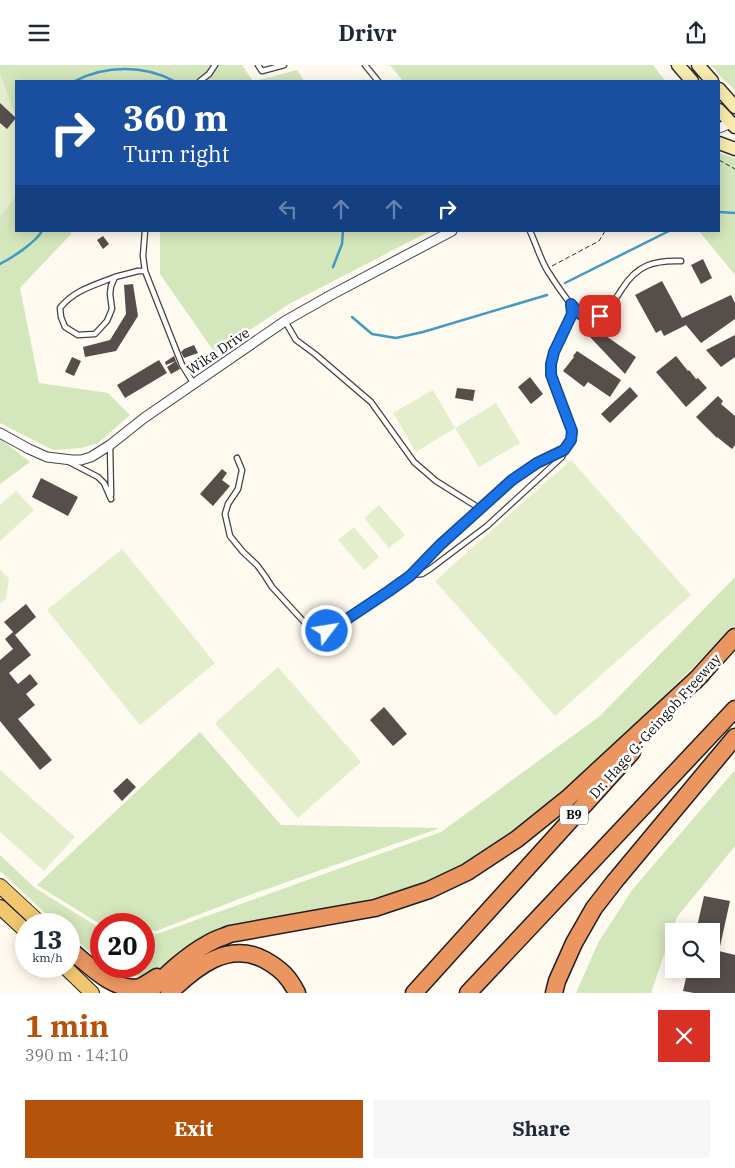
<!DOCTYPE html>
<meta charset="utf-8">
<style>
:root{--surface:#fff;--page:#f6f6f7;--text:#1f2937;--muted:#747a83;--accent:#b45309}
body{margin:0;font-family:"IBM Plex Serif",serif;background:var(--page);color:var(--text);height:100vh;display:flex;flex-direction:column;font-size:19px;white-space:nowrap}
*{box-sizing:border-box;margin:0}
p{font-size:16px;color:var(--muted)}
.icon{flex:none;width:28px;height:28px;fill:none;stroke:currentColor;stroke-width:2;stroke-linecap:round;stroke-linejoin:round}
.map{position:relative;height:928px;overflow:hidden}
.panel{display:flex;flex-direction:column;background:var(--surface);flex:1}
.panel>*{flex:none}
.guide{position:absolute;left:15px;top:15px;width:705px;height:152px;border-radius:0px;box-shadow:0 2px 12px #0003;background:#1a4fa0;color:#fff;overflow:hidden}
.buttons{position:absolute;left:665px;top:858px;display:grid;gap:10px}
.buttons a{display:grid;place-items:center;width:55px;height:55px;border-radius:0px;background:var(--surface);box-shadow:0 2px 12px #0003;font-size:25px}
.speed{position:absolute;left:15px;top:848px;display:flex;gap:10px;font-size:25px;font-weight:700;text-align:center}
.speed>*{display:grid;place-content:center;width:65px;height:65px;border-radius:50%;background:var(--surface);box-shadow:0 2px 12px #0003;line-height:1}
.speed small{font-size:12px;font-weight:400}
.speed .limit{border:8px solid #d22;background:#fff;color:#111}
.pin{position:absolute;display:grid;place-items:center;width:42px;height:42px;color:#fff;margin:-21px;border-radius:10px;box-shadow:0 2px 8px #0006}
.me{position:absolute;width:55px;margin:-28px;rotate:59deg;stroke-linejoin:round;filter:drop-shadow(0 0 4px #0008)}
.turn{display:flex;align-items:center;gap:18px;height:105px;padding:0 25px;font-size:22px}
.turn .icon{width:65px;height:65px;stroke-width:2.5}
.turn b{display:block;font-size:35px;line-height:42px}
.lanes{display:flex;align-items:center;height:48px;padding:0 25px;background:#0003;justify-content:center;gap:25px;direction:ltr}
.lanes .off{opacity:.35}
.round{display:grid;place-items:center;flex:none;width:52px;height:52px;border-radius:0px;background:var(--page)}
.summary{display:flex;align-items:center;justify-content:space-between;height:85px;padding:0 25px}
h1{font-size:30px;font-weight:800;line-height:38px;color:var(--accent)}
.cta{display:flex;gap:10px;margin-top:auto;padding:10px 25px}
.cta a{flex:1;height:58px;border-radius:0px;background:var(--accent);color:#fff;font-size:20px;font-weight:800;line-height:58px;text-align:center}
.cta a+a{background:var(--page);color:var(--text)}
header{display:flex;justify-content:space-between;align-items:center;height:65px;padding:0 25px;background:var(--surface);font-size:22px;font-weight:800}
.map>svg:first-child{display:block}
</style>
<header><svg class="icon" aria-label="menu" viewBox="0 0 24 24"><path d="M4 6h16M4 12h16M4 18h16"/></svg>Drivr<svg class="icon" aria-label="share" viewBox="0 0 24 24"><path d="M12 15V3M7 8l5-5 5 5M5 13v7h14v-7"/></svg></header>
<div class="map">
<svg width="735" height="928" viewBox="0 0 735 928">
<rect width="100%" height="100%" fill="#fefaef"/>
<path fill="#d4e6bb" d="M0,0H242L253,16H16V53L0,9Z
M390,0H653L665,16H403Z
M711,0H735V25L721,12Z
M297,5L304,16H255Z
M719,88L735,93V210L699,166H719Z
M16,130V166H71V169L20,223L39,318L108,328L130,350L98,378L81,383L53,385L0,358V151Z
M160,166H430L289,239L215,288L160,209Z
M0,374L30,397L0,419Z
M735,512V561L609,685L496,781L466,799L419,820L330,845L244,859L179,886L162,901L146,911L126,910L108,901H144V867L157,869L441,767L600,651Z
M200,667L281,760L440,763L247,831L156,866L144,864V859H100L37,820Z
M735,705V781L677,852L651,928H576L598,878L632,825Z
M0,790L35,823L98,862H101V897L69,869V859H57L0,806Z"/>
<path fill="#e5eecc" d="M0,9L16,53V130L0,151Z
M433,325L455,363L496,338L520,378L479,402L455,363L416,387L393,348Z
M571,395L691,530L555,651L435,516Z
M16,426L34,445L0,476V440Z
M379,440L405,470L389,483L364,453Z
M354,462L379,492L364,505L338,475Z
M122,484L215,598L140,660L47,545Z
M0,504L9,514L6,534L0,539Z
M278,602L361,697L298,753L215,658Z
M0,705L75,772L44,806L0,767Z"/>
<g fill="none" stroke-linecap="round" stroke-linejoin="round">
<path stroke="#439ac5" stroke-width="2.5" d="M75,16C106,0 144,0 174,16
M719,147L735,148
M0,199C12,193 36,177 42,166
M333,202L342,179L343,166
M565,218L669,166
M352,252L372,269L396,273L423,267L547,230"/>
</g>
<path fill="#564e4b" d="M0,38L16,53L7,64L0,58Z
M103,171L109,179L103,184L97,175Z
M703,194L712,213L701,219L691,200Z
M662,216L682,253L731,230L735,238V254L701,278L686,260L664,271L661,265L656,268L635,230Z
M133,219L138,251L116,286L85,292L83,282L110,275L126,249L124,220Z
M596,264L636,292L625,309L590,272Z
M735,270V292L721,302L706,285Z
M194,280L198,288L184,293L181,287L184,284Z
M577,286L621,315L610,332L588,317L584,322L563,306L574,292L573,291Z
M174,291L176,296L166,300L165,297Z
M676,291L688,306L689,305L696,314L698,313L707,323L686,342L656,307Z
M72,292L81,296L74,311L65,307Z
M159,295L167,308L125,333L117,320Z
M176,296L180,304L171,309L167,302Z
M530,312L543,329L531,339L518,322Z
M630,322L638,331L610,358L601,349Z
M457,323L475,325L473,336L455,333Z
M718,331L723,336L721,339L735,351V380L732,384L717,372V373L696,352Z
M222,404L227,408L222,415L230,421L213,441L200,429Z
M41,413L78,432L68,451L32,432Z
M26,539L36,552L15,570L31,590L9,608L18,619L30,609L38,619L26,629L35,640L18,654L52,695L40,705L0,656V595L13,584L5,574L13,567L4,557Z
M384,642L407,669L393,681L370,655Z
M127,713L136,722L122,736L113,726Z
M704,831L730,836L719,886L735,890V928H694L683,926L688,904H711V866H696Z"/>
<g fill="none" stroke-linecap="round" stroke-linejoin="round">
<defs>
<path id="lane" d="M258,0L262,6L284,0
M365,0L378,16
M200,16L209,9L215,0
M145,166L143,191L145,206L182,300L194,319
M530,166C536,179 540,193 547,205C554,216 575,249 586,253C590,255 596,253 600,251C610,244 616,233 622,224C637,200 654,195 681,196
M115,212C95,220 74,225 60,243L61,252L65,262L78,270L95,269L107,256L112,244L110,229L111,221L115,212L138,206H145
M285,256L296,275L315,289L371,337L414,397L436,416L479,443
M110,380L111,430
M237,393L242,405L238,424L228,439L225,449L230,471L243,487L257,500L265,511L272,522L305,558C315,568 322,569 335,562L389,526L410,511L440,480L512,415L537,398L565,385
M69,397L98,412L104,418L111,434
M411,510L422,509L430,504L487,461L562,392C566,381 571,377 572,366L551,310V299L554,287L572,249L571,239"/>
<path id="street" d="M719,63L731,58
M0,368L29,384L47,392L72,395H81L91,392L110,380L144,353L285,256L331,230L452,166"/>
<path id="secondary" d="M678,0L692,16
M698,0L712,16
M719,24L735,42
M719,45L735,62
M719,78L735,84"/>
<path id="primary" d="M0,821L41,859
M0,842L26,866
M64,901L92,928"/>
<path id="highway" d="M695,616L735,572
M69,884C87,898 114,928 140,922C145,920 152,915 157,912
M148,928C167,909 185,891 209,878C216,874 223,872 230,869L375,843L429,825L467,807L517,774L568,733L702,609
M169,928C195,903 228,875 265,895C281,904 289,912 297,928
M414,928L632,687
M468,928L735,644
M554,928L557,916L574,878L594,843L615,816L735,672"/>
</defs>
<use href="#lane" stroke="#414141" stroke-width="7"/>
<use href="#street" stroke="#414141" stroke-width="11"/>
<use href="#secondary" stroke="#303030" stroke-width="15"/>
<use href="#primary" stroke="#1f1f1f" stroke-width="16"/>
<use href="#highway" stroke="#1f1f1f" stroke-width="19"/>
<path stroke="#303030" stroke-width="1" stroke-dasharray="5 2.5" stroke-linecap="butt" d="M719,95L735,104
M552,201L599,176L605,166"/>
<use href="#lane" stroke="#fff" stroke-width="4.5"/>
<use href="#street" stroke="#fff" stroke-width="9"/>
<use href="#secondary" stroke="#faecaf" stroke-width="12"/>
<use href="#primary" stroke="#f0c76e" stroke-width="14"/>
<use href="#highway" stroke="#eb9660" stroke-width="16"/>
</g>
<g fill="none" stroke-linecap="round" stroke-linejoin="round">
<defs>
<path id="route" d="M327,566L335,562L389,526L410,511L440,480L512,415L537,398L564,385L571,375L572,366L551,310V299L554,287L572,249L571,239C582,251 583,256 600,251"/>
</defs>
<use href="#route" stroke="#114b97" stroke-width="12"/>
<use href="#route" stroke="#1a73e8" stroke-width="9"/>
</g>
<g text-anchor="middle" stroke-width="5" stroke-linejoin="round" paint-order="stroke">
<rect fill="#fff" stroke="#565656" stroke-width="1" x="560" y="740.5" width="28" height="19" rx="4"/>
<g font-size="12" font-weight="bold" fill="#0e0e0e">
<text x="574" y="754">B9</text>
</g>
<g font-size="14" fill="#0e0e0e" stroke="#fff">
<text transform="translate(218 286) rotate(-34)" y="5">Wika Drive</text>
<text transform="translate(655 661) rotate(-48)" y="5">Dr. Hage G. Geingob Freeway</text>
</g>
</g>
</svg>
<div class="buttons">
<a><svg class="icon" aria-label="search" viewBox="0 0 24 24"><circle cx="10" cy="10" r="6"/><path d="M15 15l6 6"/></svg></a>
</div>
<div class="speed"><div>13<small>km/h</small></div><div class="limit">20</div></div>
<div class="pin" style="left:600px;top:251px;background:#d93025"><svg class="icon" aria-label="arrive" viewBox="0 0 24 24"><path d="M6 21V4h12l-3 4 3 4H6"/></svg></div>
<svg class="me" style="left:327px;top:566px" viewBox="-20 -20 40 40"><circle r="17" fill="#1a73e8" stroke="#fff" stroke-width="3"/><path d="M0-11L8 9 0 5-8 9z" fill="#fff"/></svg>
<div class="guide">
<div class="turn"><svg class="icon" aria-label="right" viewBox="0 0 24 24"><path d="M7 20v-9h11M14 6l5 5-5 5"/></svg><div><b>360 m</b>Turn right</div></div>
<div class="lanes"><svg class="icon off" aria-label="left" viewBox="0 0 24 24"><path d="M17 20v-9H6M10 6l-5 5 5 5"/></svg><svg class="icon off" aria-label="ahead" viewBox="0 0 24 24"><path d="M12 20V5M6 11l6-6 6 6"/></svg><svg class="icon off" aria-label="ahead" viewBox="0 0 24 24"><path d="M12 20V5M6 11l6-6 6 6"/></svg><svg class="icon" aria-label="right" viewBox="0 0 24 24"><path d="M7 20v-9h11M14 6l5 5-5 5"/></svg></div>
</div>
</div>
<section class="panel">
<div class="summary"><div><h1>1 min</h1><p>390 m · 14:10</p></div><a class="round" style="background:#d93025;color:#fff"><svg class="icon" aria-label="close" viewBox="0 0 24 24"><path d="M6 6l12 12M18 6L6 18"/></svg></a></div>
<div class="cta"><a>Exit</a><a>Share</a></div>
</section>
